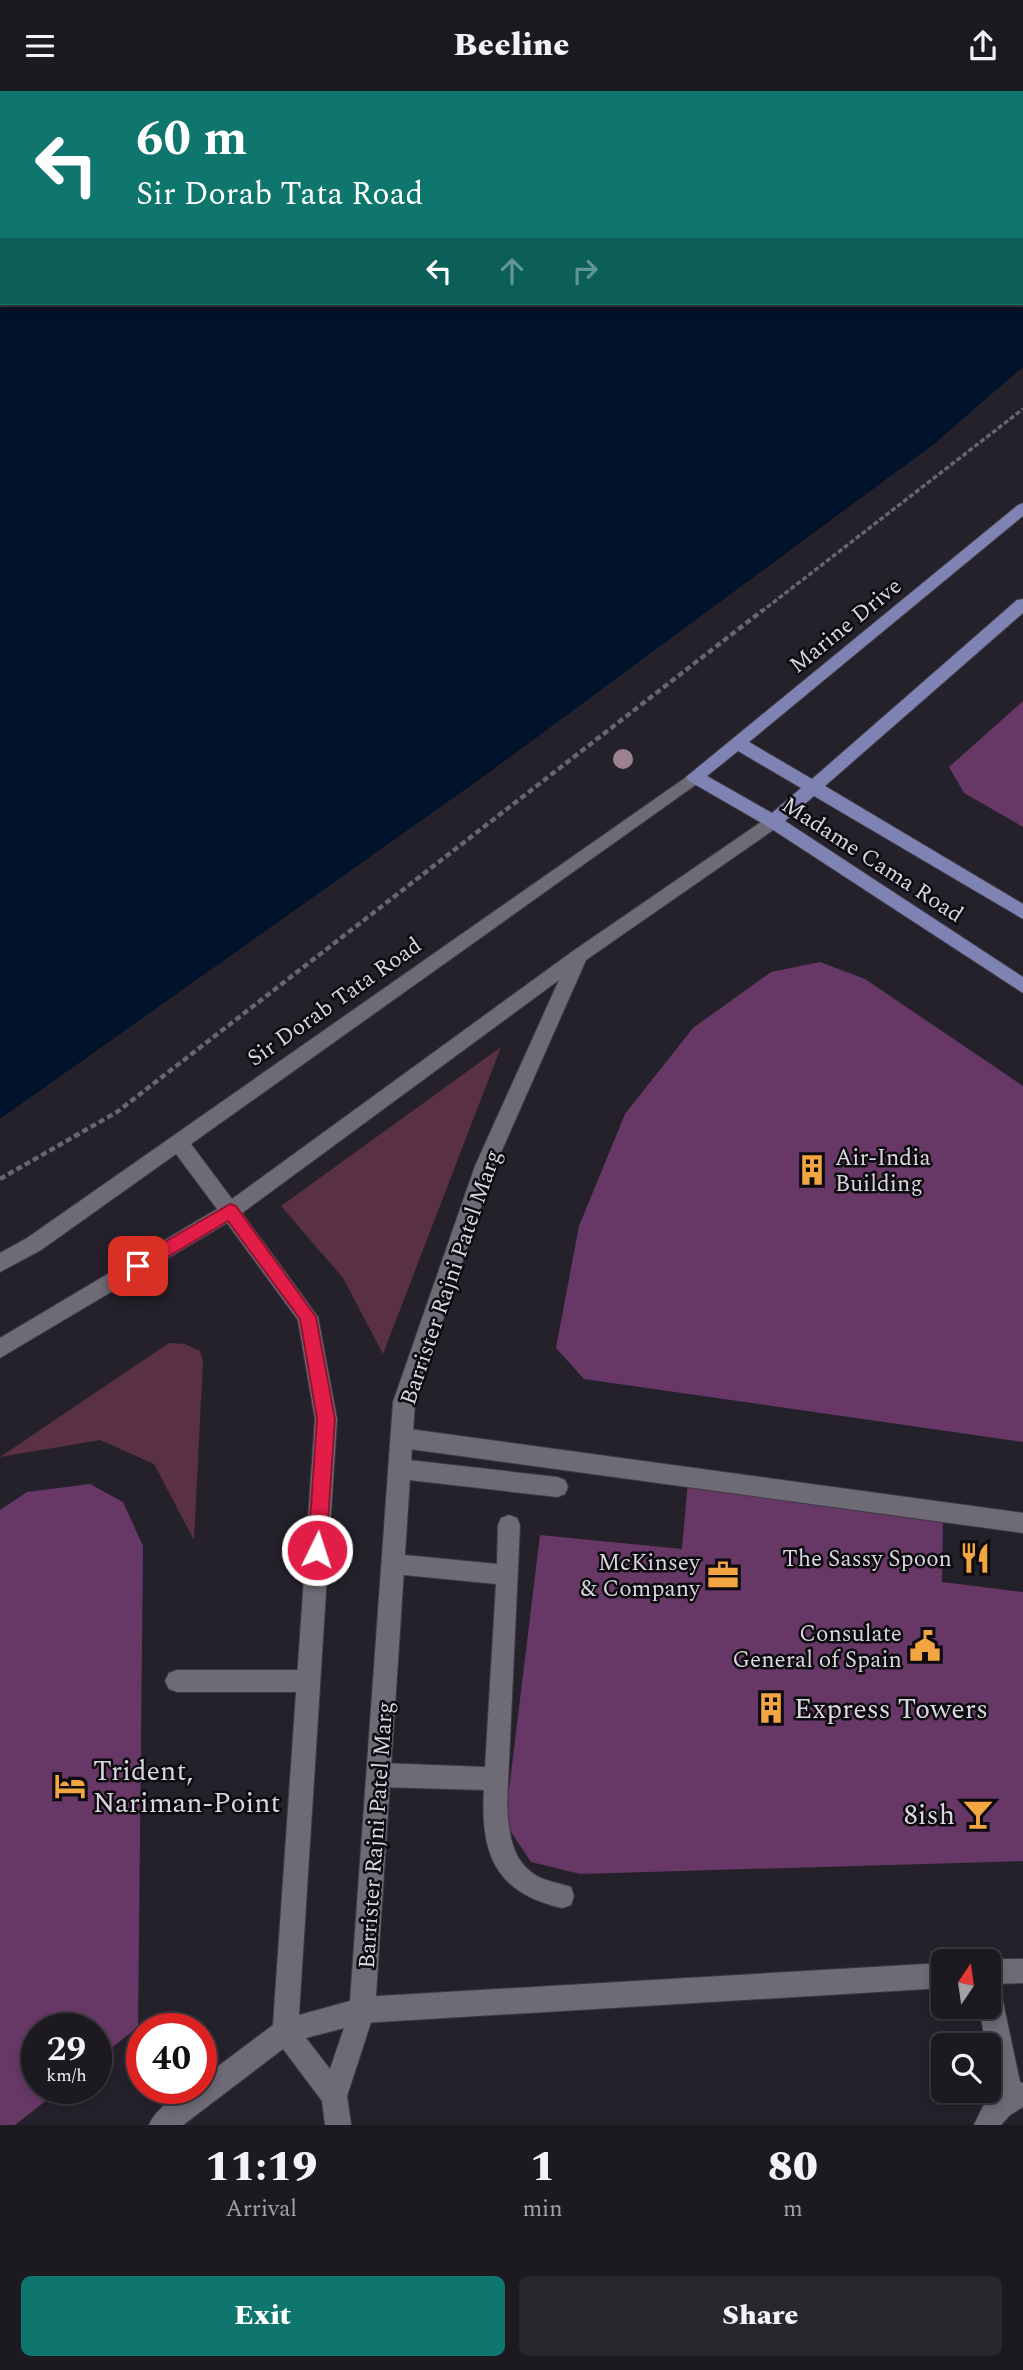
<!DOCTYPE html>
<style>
:root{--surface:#1c1920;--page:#29262d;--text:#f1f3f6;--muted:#a0a0a5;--line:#3a383e;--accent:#0f766e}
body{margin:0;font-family:Spectral,serif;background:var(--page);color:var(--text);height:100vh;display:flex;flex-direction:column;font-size:26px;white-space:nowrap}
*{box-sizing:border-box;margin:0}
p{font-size:23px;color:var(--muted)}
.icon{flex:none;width:38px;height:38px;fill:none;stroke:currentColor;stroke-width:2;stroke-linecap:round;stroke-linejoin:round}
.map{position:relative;height:2034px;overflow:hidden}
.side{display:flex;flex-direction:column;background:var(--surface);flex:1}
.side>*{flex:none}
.top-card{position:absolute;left:0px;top:0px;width:1024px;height:214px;box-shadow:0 4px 10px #0003,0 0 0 2px var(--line);background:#0f766e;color:#fff;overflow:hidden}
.needle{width:46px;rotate:13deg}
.tools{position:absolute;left:931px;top:1858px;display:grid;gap:14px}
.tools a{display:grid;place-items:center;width:70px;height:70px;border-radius:10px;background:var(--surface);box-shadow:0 4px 10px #0003,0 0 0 2px var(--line);font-size:35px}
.speed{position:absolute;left:21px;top:1922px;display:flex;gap:14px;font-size:35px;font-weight:700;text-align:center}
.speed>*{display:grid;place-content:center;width:91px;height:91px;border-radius:50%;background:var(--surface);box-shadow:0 4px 10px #0003,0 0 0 2px var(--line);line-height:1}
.speed small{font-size:18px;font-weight:400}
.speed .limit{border:10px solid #d22;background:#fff;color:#111}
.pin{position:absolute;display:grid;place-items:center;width:60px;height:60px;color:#fff;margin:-30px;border-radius:14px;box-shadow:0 4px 10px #0006}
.me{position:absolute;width:77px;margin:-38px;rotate:4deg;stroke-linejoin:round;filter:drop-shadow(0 0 5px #0008)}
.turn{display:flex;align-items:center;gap:24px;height:147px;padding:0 21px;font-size:32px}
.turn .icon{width:91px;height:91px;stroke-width:2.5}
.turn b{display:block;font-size:49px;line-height:60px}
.lanes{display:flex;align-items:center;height:66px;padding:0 21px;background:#0003;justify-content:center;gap:35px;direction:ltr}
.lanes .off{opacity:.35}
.eta{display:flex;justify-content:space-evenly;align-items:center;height:119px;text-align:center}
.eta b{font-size:42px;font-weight:800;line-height:49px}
.cta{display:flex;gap:14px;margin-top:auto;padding:14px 21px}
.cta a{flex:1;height:80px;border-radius:10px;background:var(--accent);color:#fff;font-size:28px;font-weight:800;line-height:80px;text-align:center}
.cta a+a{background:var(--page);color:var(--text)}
header{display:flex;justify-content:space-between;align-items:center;height:91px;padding:0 21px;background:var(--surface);font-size:32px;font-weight:800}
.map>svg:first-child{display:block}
</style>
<header><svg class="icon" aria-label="menu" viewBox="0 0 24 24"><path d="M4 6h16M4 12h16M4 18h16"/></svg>Beeline<svg class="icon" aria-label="share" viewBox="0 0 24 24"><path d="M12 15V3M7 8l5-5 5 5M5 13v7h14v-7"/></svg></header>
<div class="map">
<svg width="1023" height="2034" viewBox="0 0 1023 2034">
<rect width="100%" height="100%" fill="#25212b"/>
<path fill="#5a3043" d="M501,956L383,1263L343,1187L281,1115Z
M169,1252L185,1253L200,1260L203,1270L194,1449L154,1373L100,1349L0,1366Z"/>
<path fill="#00132b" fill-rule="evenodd" d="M0,0H1023V276L934,353L487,683L0,1028ZM2,2H1022V212H2Z"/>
<path fill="#673866" d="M1023,610V736L964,702L949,676Z
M820,871L865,888L1023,995V1351L584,1288L556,1257L579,1135L625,1023L693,937L771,881Z
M688,1389L943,1421L942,1491L1023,1501V1770L580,1783L531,1771L505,1732L540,1444L682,1458Z
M90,1393L123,1411L143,1455L138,1936L96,1969V1937H37V1997H62L15,2034H0V1419L27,1401Z"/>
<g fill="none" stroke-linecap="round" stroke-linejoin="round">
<defs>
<path id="service" d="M402,1337L1023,1422V1442L402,1357L394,1354L391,1347L394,1340Z
M400,1368L557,1386L565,1389L568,1396L565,1403L557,1406L400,1388L392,1385L389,1378L392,1371Z
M509,1424L517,1427L520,1434L507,1714C509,1742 511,1771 539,1786C549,1791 560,1792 571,1796L574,1805L571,1814L562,1817C496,1802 480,1764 484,1699L380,1696L372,1692L368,1684L372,1676L380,1672L485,1676L496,1493L394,1483L386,1480L383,1473L386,1466L394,1463L497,1473L498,1434L501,1427Z
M177,1579H308L316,1582L320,1590L316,1598L308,1601H177L169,1598L165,1590L169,1582Z
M989,1893L998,1897L1002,1906L1020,1991L1023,1992V2016L1010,2024L1001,2034H974L983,2015L996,2002L989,1955H986L979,1916H989Z"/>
<path id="minor" d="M989,1868H1023V1892L989,1893V1871H984Z
M943,1872V1897L362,1932L353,1928L349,1919L353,1910L362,1906Z"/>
<path id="tertiary" d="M695,680L704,686L701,690L191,1053L232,1108L573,860L767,727H779L782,731L779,735L586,869L495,1075L415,1311L375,1919L347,2005L351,2034H325L322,2010L283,1958L183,2034H149C156,2017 183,1997 201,1997V1988L273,1934L315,1328L298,1229L227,1132L0,1267V1247L217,1118L176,1063L41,1159L0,1181V1162L27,1147ZM559,889L475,1075L393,1311L350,1910L299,1924L337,1328L318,1226L242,1122ZM344,1937L330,1978L306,1947Z"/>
<path id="primary" d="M1023,412V425L749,651L812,688L1017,509L1023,508V522L825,695L1023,813V828L814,705L785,730L1023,886V902L767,735L689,690L686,686L1018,414ZM738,660L801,697L772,722L707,685Z"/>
</defs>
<use href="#service" stroke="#3f3b44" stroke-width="2"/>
<use href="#minor" stroke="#3f3b44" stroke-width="2"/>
<use href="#tertiary" stroke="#3f3b44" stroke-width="2"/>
<use href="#primary" stroke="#3f3b44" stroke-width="2"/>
<path stroke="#68656e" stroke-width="3.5" stroke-dasharray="5 2.5" stroke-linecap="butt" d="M761,521L1023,318"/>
<path stroke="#68656e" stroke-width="4.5" stroke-dasharray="6 3.5" stroke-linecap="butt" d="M0,1088L117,1021L763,519"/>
<use href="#service" fill="#6e6a76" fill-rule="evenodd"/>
<use href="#minor" fill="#6e6a76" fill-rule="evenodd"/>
<use href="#tertiary" fill="#6e6a76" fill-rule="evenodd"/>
<use href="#primary" fill="#7f83b3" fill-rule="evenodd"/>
</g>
<circle fill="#9a828f" cx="623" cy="668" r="10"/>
<path fill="#e11d48" stroke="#92132f" stroke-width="2" d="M230,1113L236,1115L316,1226L335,1328L326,1459L324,1465L317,1467L311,1465L308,1459L317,1328L300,1228L228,1130L144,1180H132L130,1175L132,1170Z"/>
<defs>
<symbol id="building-bare" viewBox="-9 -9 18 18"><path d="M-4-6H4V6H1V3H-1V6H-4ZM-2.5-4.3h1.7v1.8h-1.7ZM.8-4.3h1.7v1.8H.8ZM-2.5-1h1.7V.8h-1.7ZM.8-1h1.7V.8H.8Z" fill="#f2a541" stroke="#0d0b10" stroke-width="2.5" paint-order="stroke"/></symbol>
<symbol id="restaurant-bare" viewBox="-9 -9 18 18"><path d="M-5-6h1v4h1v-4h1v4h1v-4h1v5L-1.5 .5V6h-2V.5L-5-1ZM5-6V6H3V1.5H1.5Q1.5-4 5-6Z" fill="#f2a541" stroke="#0d0b10" stroke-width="2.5" paint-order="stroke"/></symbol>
<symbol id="office-bare" viewBox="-9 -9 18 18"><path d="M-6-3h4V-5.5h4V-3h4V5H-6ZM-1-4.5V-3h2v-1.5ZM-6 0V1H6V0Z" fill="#f2a541" stroke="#0d0b10" stroke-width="2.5" paint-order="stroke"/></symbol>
<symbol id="civic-bare" viewBox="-9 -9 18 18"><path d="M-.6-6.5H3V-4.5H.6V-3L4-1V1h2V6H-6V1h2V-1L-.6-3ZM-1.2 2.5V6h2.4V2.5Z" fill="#f2a541" stroke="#0d0b10" stroke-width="2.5" paint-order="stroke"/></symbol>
<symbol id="hotel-bare" viewBox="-9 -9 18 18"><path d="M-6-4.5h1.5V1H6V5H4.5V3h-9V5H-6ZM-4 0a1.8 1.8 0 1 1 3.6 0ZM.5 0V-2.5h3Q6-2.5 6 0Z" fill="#f2a541" stroke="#0d0b10" stroke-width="2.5" paint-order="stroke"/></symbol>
<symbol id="bar-bare" viewBox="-9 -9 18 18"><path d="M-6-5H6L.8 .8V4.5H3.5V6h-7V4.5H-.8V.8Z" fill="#f2a541" stroke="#0d0b10" stroke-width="2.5" paint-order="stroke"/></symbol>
</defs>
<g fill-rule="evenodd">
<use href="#building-bare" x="790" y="1057" width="44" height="44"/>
<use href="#restaurant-bare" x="953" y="1445" width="44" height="44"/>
<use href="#office-bare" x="701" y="1462" width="44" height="44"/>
<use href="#civic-bare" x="903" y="1533" width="44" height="44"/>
<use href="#building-bare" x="749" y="1595" width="44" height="44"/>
<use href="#hotel-bare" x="48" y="1673" width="44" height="44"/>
<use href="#bar-bare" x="956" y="1701" width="44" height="44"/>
</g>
<g text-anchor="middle" stroke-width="5" stroke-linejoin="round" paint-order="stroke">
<g font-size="23" fill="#d9d7de" stroke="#0d0b10">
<text transform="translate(845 534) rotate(-39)" y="8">Marine Drive</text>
<text transform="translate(873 768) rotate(33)" y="8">Madame Cama Road</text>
<text transform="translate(334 910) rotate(-35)" y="8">Sir Dorab Tata Road</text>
<text transform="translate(450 1186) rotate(-71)" y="8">Barrister Rajni Patel Marg</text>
<text transform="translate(375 1744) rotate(-86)" y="8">Barrister Rajni Patel Marg</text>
</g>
<g font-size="23" fill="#d9d7de" stroke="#0d0b10" text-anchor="end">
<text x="835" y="1074" text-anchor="start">Air-India<tspan x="835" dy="26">Building</tspan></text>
<text x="952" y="1475">The Sassy Spoon</text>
<text x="700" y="1479">McKinsey<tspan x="700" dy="26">&amp; Company</tspan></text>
<text x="902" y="1550">Consulate<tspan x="902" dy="26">General of Spain</tspan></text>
</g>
<g font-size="28" fill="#d9d7de" stroke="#0d0b10" text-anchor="start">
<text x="794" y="1627">Express Towers</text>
<text x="93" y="1689">Trident,<tspan x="93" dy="32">Nariman-Point</tspan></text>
<text x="955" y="1733" text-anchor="end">8ish</text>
</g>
</g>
</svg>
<div class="tools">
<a><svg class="needle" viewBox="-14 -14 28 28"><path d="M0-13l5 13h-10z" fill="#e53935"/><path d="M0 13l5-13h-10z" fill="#a0a0a5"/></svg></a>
<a><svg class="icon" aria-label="search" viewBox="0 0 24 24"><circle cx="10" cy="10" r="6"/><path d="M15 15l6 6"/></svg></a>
</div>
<div class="speed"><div>29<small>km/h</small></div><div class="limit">40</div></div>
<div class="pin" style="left:138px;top:1175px;background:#d93025"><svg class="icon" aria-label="arrive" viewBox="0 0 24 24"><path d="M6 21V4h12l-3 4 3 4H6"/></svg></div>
<svg class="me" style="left:317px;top:1459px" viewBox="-20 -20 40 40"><circle r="17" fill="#e11d48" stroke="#fff" stroke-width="3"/><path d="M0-11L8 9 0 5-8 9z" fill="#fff"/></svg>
<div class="top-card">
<div class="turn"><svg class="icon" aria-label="left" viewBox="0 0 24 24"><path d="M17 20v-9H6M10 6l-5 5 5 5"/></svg><div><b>60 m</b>Sir Dorab Tata Road</div></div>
<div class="lanes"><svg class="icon" aria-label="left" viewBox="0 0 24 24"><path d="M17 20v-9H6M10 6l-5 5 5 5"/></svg><svg class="icon off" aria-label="ahead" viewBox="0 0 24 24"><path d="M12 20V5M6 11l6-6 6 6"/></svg><svg class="icon off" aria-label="right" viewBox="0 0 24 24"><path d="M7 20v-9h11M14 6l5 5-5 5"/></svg></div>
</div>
</div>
<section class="side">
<div class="eta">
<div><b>11:19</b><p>Arrival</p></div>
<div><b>1</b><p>min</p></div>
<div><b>80</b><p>m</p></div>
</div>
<div class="cta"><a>Exit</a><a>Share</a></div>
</section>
